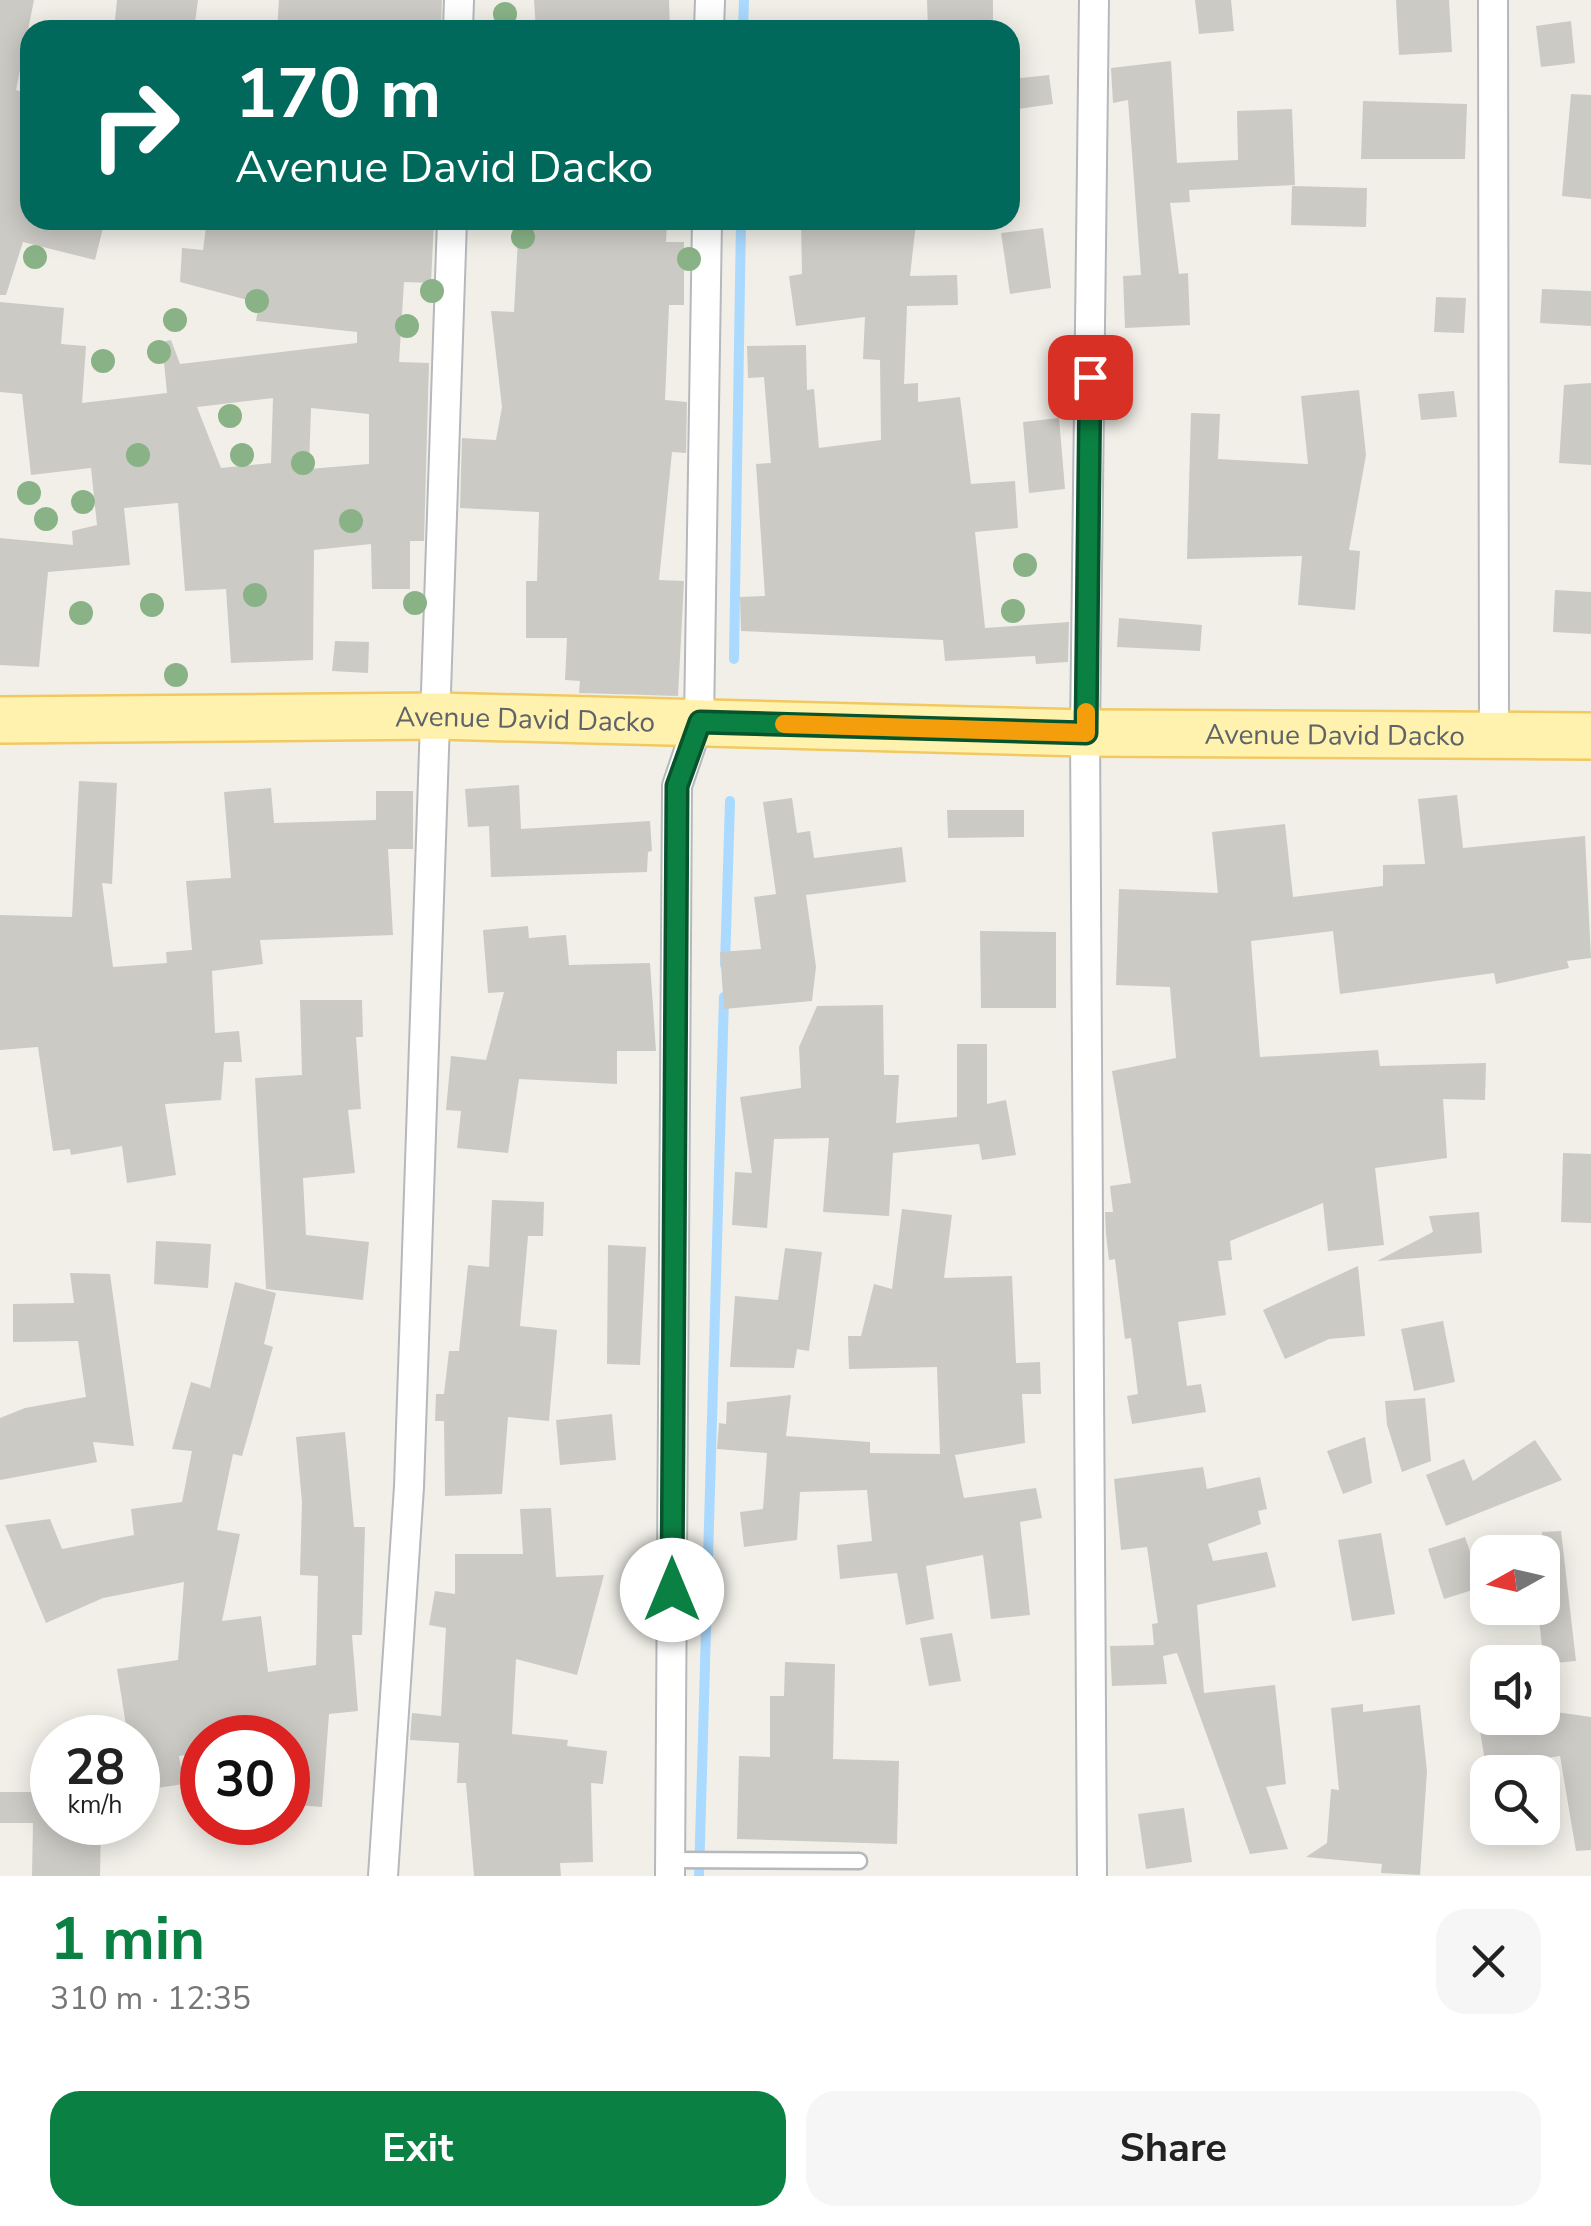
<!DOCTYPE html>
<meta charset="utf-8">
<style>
:root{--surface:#fff;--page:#f6f6f6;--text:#222;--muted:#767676;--accent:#0b8043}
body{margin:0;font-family:"Nunito Sans",sans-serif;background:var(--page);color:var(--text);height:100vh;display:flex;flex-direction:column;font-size:38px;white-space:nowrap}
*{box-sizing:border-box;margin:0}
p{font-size:32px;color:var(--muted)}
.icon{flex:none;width:55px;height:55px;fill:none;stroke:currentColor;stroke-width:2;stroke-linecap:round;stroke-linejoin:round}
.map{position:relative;height:1876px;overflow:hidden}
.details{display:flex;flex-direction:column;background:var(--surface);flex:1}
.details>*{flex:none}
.top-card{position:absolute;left:20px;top:20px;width:1000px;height:210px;border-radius:30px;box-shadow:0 5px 25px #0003;background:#00695c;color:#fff;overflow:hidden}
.needle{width:65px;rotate:262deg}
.controls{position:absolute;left:1470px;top:1535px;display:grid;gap:20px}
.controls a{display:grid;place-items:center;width:90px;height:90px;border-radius:20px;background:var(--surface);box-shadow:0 5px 25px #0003;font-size:50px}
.speed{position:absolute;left:30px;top:1715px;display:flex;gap:20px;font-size:50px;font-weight:700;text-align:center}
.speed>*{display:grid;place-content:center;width:130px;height:130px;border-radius:50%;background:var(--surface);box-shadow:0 5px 25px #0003;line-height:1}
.speed small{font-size:25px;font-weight:400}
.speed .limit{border:15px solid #d22;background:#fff;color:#111}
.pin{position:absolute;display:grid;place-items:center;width:85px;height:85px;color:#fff;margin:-42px;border-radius:20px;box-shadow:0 5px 15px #0006}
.me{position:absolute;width:110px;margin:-55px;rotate:0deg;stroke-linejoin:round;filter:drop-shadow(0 0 8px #0008)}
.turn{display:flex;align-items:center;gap:35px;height:210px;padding:0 50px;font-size:45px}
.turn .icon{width:130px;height:130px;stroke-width:2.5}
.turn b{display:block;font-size:70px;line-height:85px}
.round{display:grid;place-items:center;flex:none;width:105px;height:105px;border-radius:30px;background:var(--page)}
.headline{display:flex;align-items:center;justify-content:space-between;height:170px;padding:0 50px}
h1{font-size:60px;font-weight:700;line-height:75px;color:var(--accent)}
.cta{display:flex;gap:20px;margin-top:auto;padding:20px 50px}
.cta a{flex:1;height:115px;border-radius:30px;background:var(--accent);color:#fff;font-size:40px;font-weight:700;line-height:115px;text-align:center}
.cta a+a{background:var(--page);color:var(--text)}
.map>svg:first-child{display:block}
</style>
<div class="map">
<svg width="1591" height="1876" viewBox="0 0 1591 1876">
<rect width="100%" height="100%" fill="#f1efe8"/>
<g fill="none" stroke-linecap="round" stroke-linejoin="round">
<path stroke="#aadaff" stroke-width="10" d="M743,30L744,0
M734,659L741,220
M725,965L730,801
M699,1876L724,997"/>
</g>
<path fill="#cccac5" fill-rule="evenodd" d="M0,0H34L16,90L30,95V220H105L95,260L23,242L6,295H0Z
M117,0H198L194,30H114Z
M279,0H442L441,27L277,30Z
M534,0H669L670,30H536Z
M927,0H993V30H928Z
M1195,0H1231L1234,31L1199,34Z
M1396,0H1449L1452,52L1399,55Z
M1571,21L1575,63L1541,67L1536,26Z
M1171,61L1177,163L1238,160L1237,111L1292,109L1295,185L1189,190L1190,202L1170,203L1179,274L1188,273L1190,325L1125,328L1123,276L1141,275L1128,100L1113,103L1111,68Z
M1049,75L1053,104L1010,110V79Z
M1571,94L1591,95V199L1562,196Z
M1363,101L1467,104L1465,159H1361Z
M1292,186L1367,188L1366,227L1291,225Z
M207,220H434L431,283L404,282L399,362L429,363L424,541H410V589H372L371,544L314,550L313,660L231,663L226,589L185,591L178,503L124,508L130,565L48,572L39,667L0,665V538L73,545L72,531L97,525L91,468L31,475L22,394L0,392V302L64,308L61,344L86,346L82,403L167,393L162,342L171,340L180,364L357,343V332L256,321L259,303L180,282L182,248L203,250ZM273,398L271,463L221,468L197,407ZM311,408L369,414V464L309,469Z
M519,220H667L666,242H684V305H669L665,400L687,402L686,453L672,452L659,580L684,581L678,696L579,693L580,681L565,680L567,638H526V581H537L539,512L460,508L462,438L496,440L502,407L491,311L514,312Z
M801,220L916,223L910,276L957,275L958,305L907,306L904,384L918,383V402L960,397L971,484L1015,481L1018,528L975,532L985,628L1069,622L1068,662L1036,664L1035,656L945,661L943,640L741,631L740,597L765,596L756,464L771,463L764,377L748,378L747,346L806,345L807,390L814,389L819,448L881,440L880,360L863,359L865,317L796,326L789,276L802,274Z
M1043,228L1051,288L1010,294L1001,233Z
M1542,289L1591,291V326L1540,323Z
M1436,297L1466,298L1464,333L1434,332Z
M1591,383V465L1559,463L1564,385Z
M1359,390L1366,455L1349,550L1360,551L1355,610L1298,605L1302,556L1187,559L1191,413L1220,414L1218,459L1308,464L1301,396Z
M1454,391L1457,417L1421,420L1418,394Z
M1059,418L1065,489L1029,493L1023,422Z
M1555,590L1591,592V634L1553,632Z
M1119,618L1202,625L1200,651L1117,647Z
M335,641L369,642L368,673L332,671Z
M79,781L117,783L112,884L102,883L113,967L167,963L166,952L192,950L186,881L231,878L224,792L271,788L274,823L376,820V791H413V849H388L393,935L260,940L263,964L212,971L215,1033L239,1031L242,1062H224L221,1100L165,1104L176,1175L127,1183L122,1146L71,1155L70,1149L53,1151L38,1047L0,1050V915L72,917Z
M519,785L521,829L650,821L652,851L648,852L647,872L491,877L489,826L468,827L465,789Z
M1457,795L1463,848L1585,836L1591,958L1567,961L1569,968L1496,984L1494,973L1340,994L1333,931L1251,941L1260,1057L1378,1050L1380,1066L1486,1063L1485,1100L1443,1099L1447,1158L1375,1168L1384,1245L1328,1251L1323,1203L1230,1241L1232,1260L1218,1261L1226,1315L1178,1322L1187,1386L1201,1384L1206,1412L1132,1424L1127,1396L1138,1394L1131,1338L1125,1339L1115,1259L1109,1260L1106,1234L1105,1212H1113L1110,1186L1131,1183L1112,1071L1176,1058L1170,987L1116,985L1119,889L1218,893L1212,832L1285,824L1293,897L1383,886V865L1425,864L1418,799Z
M792,798L797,833L810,831L814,858L902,847L906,882L806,895L816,967L812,1001L724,1009L720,952L761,949L754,897L776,894L763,802Z
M947,810H1024V837L948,838Z
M528,926L529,938L566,935L569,965L650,963L656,1051H617V1084L519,1079L508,1153L457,1148L461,1111L446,1110L451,1056L486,1060L504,992L488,993L483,930Z
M980,931L1056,932V1008H981Z
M300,1000H362L363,1037H356L361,1109L348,1110L355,1173L303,1178L306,1235L369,1242L363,1300L266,1289L255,1078L302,1075Z
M883,1005L884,1075H899L896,1123L957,1117V1044H987V1104L1006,1100L1016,1155L982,1160L979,1144L893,1153L889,1216L823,1212L829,1138L774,1139L767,1228L732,1225L735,1172L752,1173L740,1097L801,1088L799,1047L817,1006Z
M1563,1153L1591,1154V1223L1561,1222Z
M492,1200L544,1202L543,1236H528L520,1326L557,1330L549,1421L508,1417L502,1494L445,1496L444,1421H435L436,1394H444L449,1351H459L468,1265L489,1267Z
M902,1209L952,1215L944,1278L1012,1276L1016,1363L1040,1362L1041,1394H1022L1025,1443L955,1455L964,1498L1036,1488L1042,1518L1020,1522L1030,1615L991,1619L983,1555L926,1566L934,1619L906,1625L897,1573L840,1579L837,1545L872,1541L867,1490L800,1492L797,1540L744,1547L740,1512L763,1509L767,1453L717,1449L719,1423L726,1424L727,1402L791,1395L786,1436L870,1442V1453L940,1454L937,1367L849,1369L848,1336H861L874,1284L892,1289Z
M1479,1212L1482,1253L1377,1261L1433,1232L1429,1216Z
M156,1241L211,1244L208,1288L154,1284Z
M608,1245L646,1247L640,1365L607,1364Z
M785,1248L822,1252L809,1351L797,1349L794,1368L730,1367L735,1296L778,1300Z
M1358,1266L1365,1336L1329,1339L1285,1359L1263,1310Z
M70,1273L110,1274L134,1446L93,1442L97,1462L0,1480V1418L25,1408L86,1397L78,1341L13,1342V1304L74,1303Z
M235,1282L276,1293L264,1344L273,1347L242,1456L233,1454L217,1530L240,1534L222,1621L261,1616L268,1672L316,1665L318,1576L300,1575L302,1502L296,1437L345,1432L354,1527H365L362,1635H352L358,1711L329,1714L322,1807L288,1804V1738H202V1752L179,1756L184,1784L143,1790L138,1738H128L117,1669L178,1660L184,1582L103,1598L46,1623L5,1525L50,1519L62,1549L134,1535L131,1509L182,1502L192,1451L172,1449L191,1382L210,1388Z
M1443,1321L1455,1382L1414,1391L1401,1329Z
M1425,1398L1431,1461L1402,1472L1387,1425L1385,1401Z
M612,1414L616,1460L560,1465L556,1420Z
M1365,1437L1372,1483L1343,1494L1327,1451Z
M1535,1440L1562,1480L1446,1526L1426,1475L1464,1459L1473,1481Z
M1203,1467L1207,1489L1260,1477L1267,1509L1258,1511L1261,1524L1208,1544L1213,1561L1267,1552L1276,1587L1197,1605L1204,1693L1275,1685L1286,1784L1266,1787L1288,1849L1250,1854L1177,1653L1163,1656L1167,1684L1112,1686L1110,1646L1154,1645L1152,1624L1158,1623L1147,1547L1121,1550L1114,1479Z
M551,1508L556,1577L604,1575L577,1675L516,1659L512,1734L568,1740L567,1746L607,1751L603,1784L591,1783L593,1862L560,1863L561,1876H474L466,1783H457L459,1743L410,1740L412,1713L441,1716L446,1628L429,1625L435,1591L455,1594V1554H523L520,1509Z
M1561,1531L1576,1661L1544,1664L1539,1619L1542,1618V1532Z
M1381,1533L1395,1614L1352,1621L1338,1540Z
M1465,1537L1482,1587L1444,1599L1428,1549Z
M952,1633L961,1681L929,1686L920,1638Z
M785,1662L835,1664L833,1759L899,1761L897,1844L737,1839L739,1756L770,1757V1696H784Z
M1363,1704V1712L1420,1705L1427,1771L1420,1875L1381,1873L1382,1864L1306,1857L1327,1843L1331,1789L1339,1790L1331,1708Z
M1542,1710L1591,1717V1850L1576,1851L1560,1756L1486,1768L1478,1718H1542Z
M0,1792H52V1822H101L100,1876H32L33,1823H0Z
M1184,1808L1192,1862L1146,1869L1138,1814Z"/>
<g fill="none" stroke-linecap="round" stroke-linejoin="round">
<defs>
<path id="lane" d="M671,1860L859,1861"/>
<path id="street" d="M1493,0L1494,733
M458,30L459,0
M709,30L710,0
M383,1876L409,1487L452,220
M670,1876L677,786L699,721L707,220
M1092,1876L1085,733L1094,0"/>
<g id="primary">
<path id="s1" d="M0,720L438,716L1085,733L1591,736"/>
</g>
</defs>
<use href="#lane" stroke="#b5b8bc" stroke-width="19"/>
<use href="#street" stroke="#b5b8bc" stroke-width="32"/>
<use href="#primary" stroke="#f2c960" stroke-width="50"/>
<use href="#lane" stroke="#fff" stroke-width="14"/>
<use href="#street" stroke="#fff" stroke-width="28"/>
<use href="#primary" stroke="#fff2af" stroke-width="45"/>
</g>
<g fill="#89b387">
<circle cx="505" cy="14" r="12"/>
<circle cx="523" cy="237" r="12"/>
<circle cx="35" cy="257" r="12"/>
<circle cx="689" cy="259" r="12"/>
<circle cx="432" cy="291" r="12"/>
<circle cx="257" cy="301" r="12"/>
<circle cx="175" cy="320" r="12"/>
<circle cx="407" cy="326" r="12"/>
<circle cx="159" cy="352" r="12"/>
<circle cx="103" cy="361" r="12"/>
<circle cx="230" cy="416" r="12"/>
<circle cx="138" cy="455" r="12"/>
<circle cx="242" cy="455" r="12"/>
<circle cx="303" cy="463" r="12"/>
<circle cx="29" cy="493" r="12"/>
<circle cx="83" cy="502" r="12"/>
<circle cx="46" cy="519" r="12"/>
<circle cx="351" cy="521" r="12"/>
<circle cx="1025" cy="565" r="12"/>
<circle cx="255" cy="595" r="12"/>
<circle cx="415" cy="603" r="12"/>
<circle cx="152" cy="605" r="12"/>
<circle cx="1013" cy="611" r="12"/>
<circle cx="81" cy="613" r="12"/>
<circle cx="176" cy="675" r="12"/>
</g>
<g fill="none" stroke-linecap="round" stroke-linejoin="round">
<defs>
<path id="route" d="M672,1590L677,786L700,722L1086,733L1090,377"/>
</defs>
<use href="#route" stroke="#07532c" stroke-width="25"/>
<use href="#route" stroke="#0b8043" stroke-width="18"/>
<path stroke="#f59e0b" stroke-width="18" d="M784,724L1086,733V712"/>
</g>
<g text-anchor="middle" stroke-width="9" stroke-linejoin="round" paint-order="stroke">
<g font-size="28" fill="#5f6368" stroke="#fff">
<text dy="10" stroke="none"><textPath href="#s1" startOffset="525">Avenue David Dacko</textPath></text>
<text dy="10" stroke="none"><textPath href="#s1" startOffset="1335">Avenue David Dacko</textPath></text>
</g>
</g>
</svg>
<div class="controls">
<a><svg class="needle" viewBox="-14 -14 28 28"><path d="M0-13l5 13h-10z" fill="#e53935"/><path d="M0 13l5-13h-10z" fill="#767676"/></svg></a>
<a><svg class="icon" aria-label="sound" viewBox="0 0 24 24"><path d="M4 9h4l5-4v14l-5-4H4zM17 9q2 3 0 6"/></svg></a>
<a><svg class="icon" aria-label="search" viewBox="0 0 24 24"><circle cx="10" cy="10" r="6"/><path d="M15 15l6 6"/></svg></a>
</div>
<div class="speed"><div>28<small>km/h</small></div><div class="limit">30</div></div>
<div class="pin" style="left:1090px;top:377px;background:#d93025"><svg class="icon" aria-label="arrive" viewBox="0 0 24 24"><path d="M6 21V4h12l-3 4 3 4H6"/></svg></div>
<svg class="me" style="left:672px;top:1590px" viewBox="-20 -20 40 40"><circle r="19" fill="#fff"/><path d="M0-13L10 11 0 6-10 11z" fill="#0b8043"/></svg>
<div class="top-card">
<div class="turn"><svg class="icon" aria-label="right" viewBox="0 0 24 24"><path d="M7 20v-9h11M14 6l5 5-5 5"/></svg><div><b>170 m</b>Avenue David Dacko</div></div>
</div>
</div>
<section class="details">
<div class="headline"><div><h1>1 min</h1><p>310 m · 12:35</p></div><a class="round"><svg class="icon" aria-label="close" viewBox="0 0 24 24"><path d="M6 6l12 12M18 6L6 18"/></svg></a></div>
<div class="cta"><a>Exit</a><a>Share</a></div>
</section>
